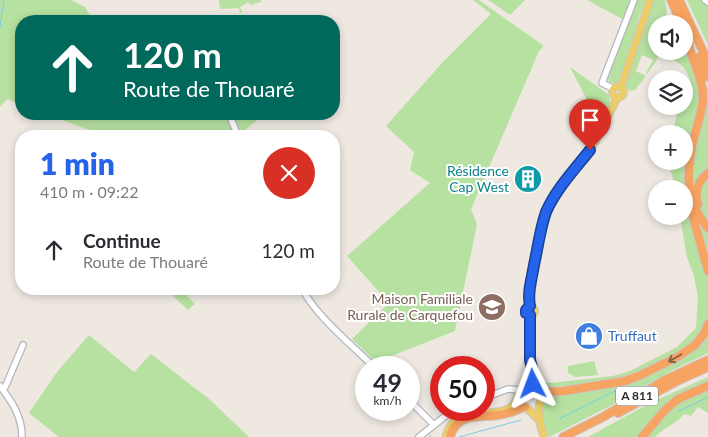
<!DOCTYPE html>
<meta charset="utf-8">
<style>
:root{--surface:#fff;--page:#f2f2f3;--text:#2b2b33;--muted:#7c7c81;--accent:#2563eb}
body{margin:0;font-family:Lato,sans-serif;background:var(--page);color:var(--text);height:100vh;display:flex;flex-direction:column;font-size:19px;white-space:nowrap}
*{box-sizing:border-box;margin:0}
p{font-size:16px;color:var(--muted)}
.icon{flex:none;width:28px;height:28px;fill:none;stroke:currentColor;stroke-width:2;stroke-linecap:round;stroke-linejoin:round}
.map{position:relative;flex:1;overflow:hidden}
.drawer{position:absolute;left:15px;top:130px;width:325px;height:165px;display:flex;flex-direction:column;background:var(--surface);border-radius:20px;box-shadow:0 2px 8px #0003}
.drawer>*{flex:none}
.hud{position:absolute;left:15px;top:15px;width:325px;height:105px;border-radius:20px;box-shadow:0 2px 8px #0003;background:#00695c;color:#fff;overflow:hidden}
.buttons{position:absolute;left:648px;top:15px;display:grid;gap:10px}
.buttons a{display:grid;place-items:center;width:45px;height:45px;border-radius:50%;background:var(--surface);box-shadow:0 2px 8px #0003;font-size:25px}
.speed{position:absolute;left:355px;top:356px;display:flex;gap:10px;font-size:25px;font-weight:700;text-align:center}
.speed>*{display:grid;place-content:center;width:65px;height:65px;border-radius:50%;background:var(--surface);box-shadow:0 2px 8px #0003;line-height:1}
.speed small{font-size:12px;font-weight:400}
.speed .limit{border:8px solid #d22;background:#fff;color:#111}
.pin{position:absolute;display:grid;place-items:center;width:42px;height:42px;color:#fff;margin:-51px -21px;border-radius:50% 50% 50% 0;rotate:-45deg;box-shadow:0 0 5px #0007}
.pin .icon{rotate:45deg}
.me{position:absolute;width:55px;margin:-28px;rotate:357deg;stroke-linejoin:round;filter:drop-shadow(0 0 4px #0008)}
.turn{display:flex;align-items:center;gap:18px;height:105px;padding:0 25px;font-size:22px}
.turn .icon{width:65px;height:65px;stroke-width:2.5}
.turn b{display:block;font-size:35px;line-height:42px}
.round{display:grid;place-items:center;flex:none;width:52px;height:52px;border-radius:26px;background:var(--page)}
.overview{display:flex;align-items:center;justify-content:space-between;height:85px;padding:0 25px}
h1{font-size:30px;font-weight:800;line-height:38px;color:var(--accent)}
ul{padding:0;list-style:none}
li{display:flex;align-items:center;gap:15px;height:70px;padding:0 25px}
li div{flex:1}
li b{display:block;font-size:19px}
li em{font-style:normal}
.map>svg:first-child{display:block}
</style>
<div class="map">
<svg width="708" height="437" viewBox="0 0 708 437">
<rect width="100%" height="100%" fill="#eee8e1"/>
<path fill="#b6e1a0" d="M0,0H71L85,7L91,17L90,21H21V105L7,99L0,107Z
M219,0H261V2L251,5L248,2L240,7L242,12L240,13L239,8L220,9Z
M473,0H479L544,46L539,51L471,209L477,224L455,331L376,362L352,339L389,303L347,256L430,183L410,170L414,152L386,126L442,63L491,14Z
M488,0H525L510,15Z
M587,0H646L640,14L621,76L616,84L609,82L607,75L628,22Z
M654,0H665L667,10L665,24H656V51H661L655,63L647,74L646,73L653,60L642,55L636,71L646,76L635,90L630,91L626,88L627,75Z
M687,0H708V45Z
M684,47L696,77L706,85L708,89V353L671,371L614,404L549,437C547,430 543,421 542,413C542,402 552,396 544,382L551,383L613,376L630,371L677,347L696,328L698,297L694,276L687,257L680,216H684V189H676L668,161H684V134H672L679,106H684V94L691,84C686,66 682,64 666,56V51H684Z
M570,67L609,95L610,104L600,125Z
M45,114H227L236,136H112L95,132Z
M232,114H265L241,133Z
M175,289H189L187,296L195,304L188,310L173,296Z
M89,335L134,372L151,354L209,399L249,437H59L29,413L57,372Z
M594,361L598,375L575,377L568,373V366Z
M708,377V413L698,407L691,416L684,414C678,423 664,427 655,437H588L652,402Z"/>
<g fill="none" stroke-linecap="round" stroke-linejoin="round">
<path stroke="#7accea" stroke-width="1" d="M0,27L4,0
M679,411L708,397
M559,419L617,390L635,387
M429,437L431,435
M459,437L521,420"/>
<defs>
<path id="minor" d="M705,0L708,2
M614,89L602,83L634,0
M229,114L238,136
M302,289C319,319 350,343 375,368
M0,386C12,402 22,416 22,437
M3,390L6,385L23,345
M484,398L508,389L520,390
M409,400L434,425
M419,437L453,410"/>
<path id="major" d="M612.5 92a5.5 5.5 0 1 1 11 0a5.5 5.5 0 1 1-11 0Z
M621,87L650,0
M525.5 311a4.5 4.5 0 1 1 9 0a4.5 4.5 0 1 1-9 0Z
M530,307L529,299L531,279L546,213L558,191L596,140L617,98
M530,315C528,340 531,361 536,385
M527,408L539,420
M446,437C455,401 484,420 508,409C521,404 515,388 529,384L536,385L542,392C543,399 539,402 539,408C538,419 541,427 544,437"/>
<path id="highway" d="M671,0L682,24
M679,0L708,62
M687,34C688,56 703,74 703,97C703,110 698,122 695,134C686,167 684,201 708,228
M699,57L708,77
M698,204C694,191 698,181 708,173
M690,206L708,271
M542,392L564,391L625,381L641,375L679,356L695,345L704,334L708,324
M618,413L677,381L708,367
M450,437C456,412 480,418 499,415C508,414 516,410 525,407
M563,437L603,417L665,380L708,360
M642,437L665,410L678,399L708,386"/>
</defs>
<use href="#minor" stroke="#b4b7c0" stroke-width="8"/>
<use href="#major" stroke="#c8c8c8" stroke-width="9"/>
<use href="#highway" stroke="#c8c8c8" stroke-width="10"/>
<use href="#minor" stroke="#fff" stroke-width="5.5"/>
<use href="#major" stroke="#ebcd69" stroke-width="7"/>
<use href="#highway" stroke="#f7a362" stroke-width="8"/>
</g>
<defs><path id="oneway-shaft" d="M-6 0H5M1.5-3L5.5 0L1.5 3" fill="none" stroke-width="1.6" stroke-linecap="round" stroke-linejoin="round" transform="scale(1.25)"/></defs>
<use stroke="#886245" href="#oneway-shaft" transform="translate(675 358) rotate(150)"/>
<g fill="none" stroke-linecap="round" stroke-linejoin="round">
<defs>
<path id="route" d="M533,384L536,385L530,360V315L526,313V310L530,306C527,293 532,278 534,265C538,247 540,229 546,212C556,189 575,169 590,150"/>
</defs>
<use href="#route" stroke="#184099" stroke-width="12"/>
<use href="#route" stroke="#2563eb" stroke-width="9"/>
</g>
<defs>
<symbol id="building-disc" viewBox="-11 -11 22 22"><circle r="9.5" fill="#0f9aa8" stroke="#fff"/><path d="M-4-6H4V6H1V3H-1V6H-4ZM-2.5-4.3h1.7v1.8h-1.7ZM.8-4.3h1.7v1.8H.8ZM-2.5-1h1.7V.8h-1.7ZM.8-1h1.7V.8H.8Z" fill="#fff"/></symbol>
<symbol id="school-disc" viewBox="-11 -11 22 22"><circle r="9.5" fill="#8d6e63" stroke="#fff"/><path d="M0-5L7-2L0 1L-7-2ZM-4 1L0 2.5L4 1V4Q0 6-4 4Z" fill="#fff"/></symbol>
<symbol id="shop-disc" viewBox="-11 -11 22 22"><circle r="9.5" fill="#3f7fe0" stroke="#fff"/><path d="M-5-2.5h2.3a2.7 3.5 0 0 1 5.4 0H5L5.5 6h-11ZM-1.5-2.5h3a1.5 2.3 0 0 0-3 0Z" fill="#fff"/></symbol>
</defs>
<g fill-rule="evenodd">
<use href="#building-disc" x="512" y="163" width="32" height="32"/>
<use href="#school-disc" x="476" y="291" width="32" height="32"/>
<use href="#shop-disc" x="573" y="320" width="32" height="32"/>
</g>
<g text-anchor="middle" stroke-width="4" stroke-linejoin="round" paint-order="stroke">
<rect fill="#fff" stroke="#6c6c6c" stroke-width="1" x="616" y="386.5" width="42" height="19" rx="4"/>
<g font-size="12" font-weight="bold" fill="#2d2d2d">
<text x="637" y="400">A 811</text>
</g>
<g font-size="14" fill="#0d838f" stroke="#fff" text-anchor="end">
<text x="509" y="176">Résidence<tspan x="509" dy="16">Cap West</tspan></text>
</g>
<g font-size="14" fill="#785e54" stroke="#fff" text-anchor="end">
<text x="473" y="304">Maison Familiale<tspan x="473" dy="16">Rurale de Carquefou</tspan></text>
</g>
<g font-size="14" fill="#366cbe" stroke="#fff" text-anchor="start">
<text x="608" y="341">Truffaut</text>
</g>
</g>
</svg>
<div class="buttons">
<a><svg class="icon" aria-label="sound" viewBox="0 0 24 24"><path d="M4 9h4l5-4v14l-5-4H4zM17 9q2 3 0 6"/></svg></a>
<a><svg class="icon" aria-label="layers" viewBox="0 0 24 24"><path d="M12 4l9 5-9 5-9-5zM3 14l9 5 9-5"/></svg></a>
<a>+</a>
<a>−</a>
</div>
<div class="speed"><div>49<small>km/h</small></div><div class="limit">50</div></div>
<div class="pin" style="left:590px;top:150px;background:#d93025"><svg class="icon" aria-label="arrive" viewBox="0 0 24 24"><path d="M6 21V4h12l-3 4 3 4H6"/></svg></div>
<svg class="me" style="left:533px;top:384px" viewBox="-20 -20 40 40"><path d="M0-17L14 15 0 8-14 15z" fill="#2563eb" stroke="#fff" stroke-width="4"/></svg>
<div class="hud">
<div class="turn"><svg class="icon" aria-label="ahead" viewBox="0 0 24 24"><path d="M12 20V5M6 11l6-6 6 6"/></svg><div><b>120 m</b>Route de Thouaré</div></div>
</div>
<section class="drawer">
<div class="overview"><div><h1>1 min</h1><p>410 m · 09:22</p></div><a class="round" style="background:#d93025;color:#fff"><svg class="icon" aria-label="close" viewBox="0 0 24 24"><path d="M6 6l12 12M18 6L6 18"/></svg></a></div>
<ul>
<li><svg class="icon" aria-label="ahead" viewBox="0 0 24 24"><path d="M12 20V5M6 11l6-6 6 6"/></svg><div><b>Continue</b><p>Route de Thouaré</p></div><em>120 m</em></li>
</ul>
</section>
</div>
